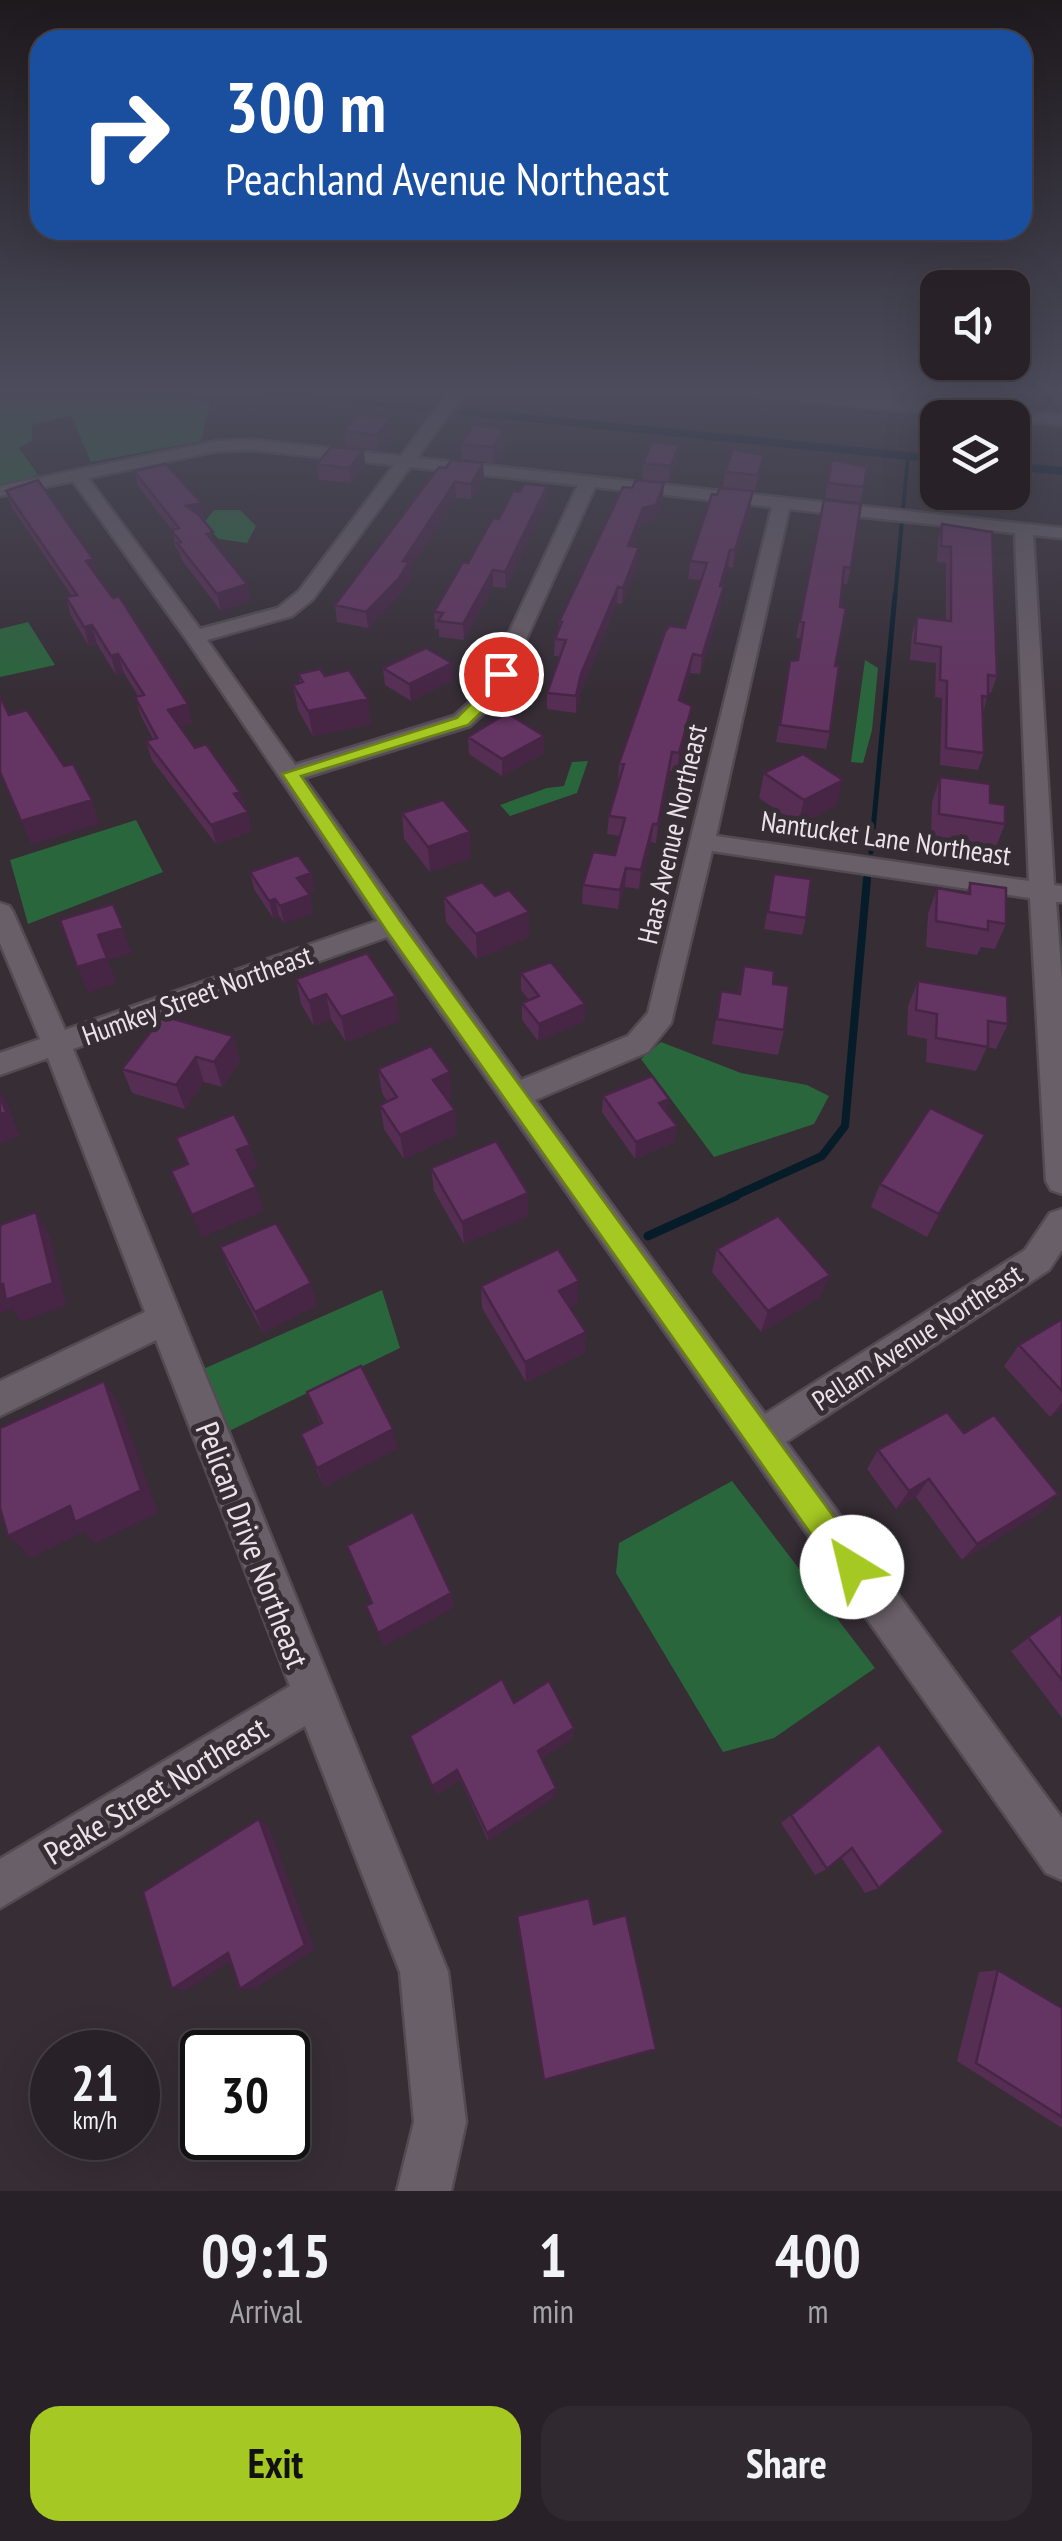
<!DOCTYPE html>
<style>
:root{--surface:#282228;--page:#302a30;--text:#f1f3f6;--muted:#a5a4a8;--line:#443f45;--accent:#a5c822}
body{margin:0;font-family:"PT Sans Narrow",sans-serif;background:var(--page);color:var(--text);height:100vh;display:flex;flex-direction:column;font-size:38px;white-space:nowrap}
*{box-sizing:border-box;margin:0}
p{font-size:32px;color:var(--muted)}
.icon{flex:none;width:55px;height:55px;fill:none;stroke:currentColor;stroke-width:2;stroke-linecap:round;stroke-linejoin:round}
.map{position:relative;height:2191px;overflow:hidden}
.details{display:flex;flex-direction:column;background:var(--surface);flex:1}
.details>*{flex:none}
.top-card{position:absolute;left:30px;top:30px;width:1002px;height:210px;border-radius:30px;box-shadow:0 10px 40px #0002,0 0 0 2px var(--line);background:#1a4fa0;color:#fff;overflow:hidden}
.buttons{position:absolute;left:920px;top:270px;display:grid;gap:20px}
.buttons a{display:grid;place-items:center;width:110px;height:110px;border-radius:20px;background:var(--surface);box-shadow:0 10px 40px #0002,0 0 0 2px var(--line);font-size:50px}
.speed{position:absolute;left:30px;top:2030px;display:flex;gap:20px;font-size:50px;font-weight:700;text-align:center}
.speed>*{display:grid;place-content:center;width:130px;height:130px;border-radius:50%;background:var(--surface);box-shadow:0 10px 40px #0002,0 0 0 2px var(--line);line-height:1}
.speed small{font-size:25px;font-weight:400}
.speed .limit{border:5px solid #111;border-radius:15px;background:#fff;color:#111}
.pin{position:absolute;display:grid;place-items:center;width:85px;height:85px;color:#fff;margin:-42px;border:5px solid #fff;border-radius:50%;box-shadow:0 2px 10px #0007}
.me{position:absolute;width:110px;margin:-55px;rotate:324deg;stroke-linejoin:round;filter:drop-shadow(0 0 8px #0008)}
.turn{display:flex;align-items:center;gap:35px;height:210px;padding:0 30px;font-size:45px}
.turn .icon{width:130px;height:130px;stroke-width:2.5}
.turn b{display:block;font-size:70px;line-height:85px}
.eta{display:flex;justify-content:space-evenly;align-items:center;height:170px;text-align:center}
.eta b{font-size:60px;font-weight:700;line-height:70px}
.action{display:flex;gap:20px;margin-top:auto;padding:20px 30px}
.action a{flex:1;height:115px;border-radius:30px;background:var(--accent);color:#111;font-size:40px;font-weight:700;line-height:115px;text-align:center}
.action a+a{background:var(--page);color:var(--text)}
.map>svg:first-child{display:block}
</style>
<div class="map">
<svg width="1062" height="2191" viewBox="0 0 1062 2191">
<rect width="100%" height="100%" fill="#362d35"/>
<path fill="#2a663c" d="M0,392H118L210,402L201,441L91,462L71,415L32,425V441L19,448L38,475L0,486Z
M214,510H240L256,526L247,543L219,539L203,524Z
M28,622L55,665L0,677V629Z
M865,660L878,668L872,730L863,763L851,762Z
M588,761L577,793L510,816L500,805L547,788L564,786L572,762Z
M136,820L163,872L28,924L10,860Z
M661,1042L741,1073L807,1085L829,1096L814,1124L714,1157L641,1059Z
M382,1290L400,1348L229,1431L201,1370Z
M732,1481L875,1668L774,1738L723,1752L616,1573L619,1543Z"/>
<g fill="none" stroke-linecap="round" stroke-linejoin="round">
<path stroke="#071c29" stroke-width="4" d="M903,509L908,456
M895,598L902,520"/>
<path stroke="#071c29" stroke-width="5" d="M871,852L895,595"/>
<path stroke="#071c29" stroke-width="8" d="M730,1198L822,1156L845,1126L867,879"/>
<path stroke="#071c29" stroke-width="9" d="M648,1236L736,1196"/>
<path fill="#071c29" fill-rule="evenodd" d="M265,392H309L431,408L425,412Z
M465,408L938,455V463L460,415L459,412Z
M1012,462L1062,467V475L1012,470Z"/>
<defs>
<path id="minor" d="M449,392H464L417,458L1062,528V538L1033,535L1054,885L1062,886V902H1056L1062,981V1194L1051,1190L1046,1181L1030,898L712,851L671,1023L648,1052L535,1100L765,1414L1025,1250L1050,1213L1062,1209V1250L1049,1270L786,1442L1062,1818V1880L1046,1873L387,937L73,1049L448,1972L466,2122L451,2191H397L414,2122L400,1972L305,1726L0,1908V1859L290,1686L156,1340L0,1416V1381L145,1312L48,1058L0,1075V1053L40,1039L0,943V903L9,906L13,912L65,1030L377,921L187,640L73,481L0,496V486L217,441L254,440L401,456ZM254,450L394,465L299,591L278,608L200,629L88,478L217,451ZM410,467L578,485L482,691L454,716L295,765L207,640L292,616L313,599ZM595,487L772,507L648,1013L628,1036L521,1080L304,778L470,726L499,699ZM789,509L1015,533L1029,881L716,836Z
M754,392H812L1062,415V425L761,397Z"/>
</defs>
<use href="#minor" stroke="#524b52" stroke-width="5"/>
<use href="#minor" fill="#695f68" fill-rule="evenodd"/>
</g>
<path fill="#562e54" d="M390,418L391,433L378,450L346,446L344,431Z
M461,444H505L494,463L462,459Z
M677,460L669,482L642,479L643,463Z
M832,460L864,487L860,502L825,498Z
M483,463L484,479L471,499L456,498L410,569L411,578L401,594L368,628L337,622L335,605L446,468Z
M317,464L365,466L351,483L319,480Z
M761,470L755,491L723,487L725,472Z
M134,471L201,503L204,518L203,519L216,545L251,600L221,611L181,559L179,551L175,546L172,530L138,486Z
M6,491L93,559L98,577L193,723L180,727L195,748L240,792L252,831L216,844L152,760L146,741L153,739L141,716L135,697L138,696L124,673L116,675L97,644L89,646L71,616L66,597L72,596L12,508Z
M753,491L750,508L733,568L728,567L722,586L721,604L700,674L690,673L682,701L690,724L677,772L670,771L656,843L651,842L639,889L625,887L618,909L582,904L583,885L615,855L620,836L607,834L609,816L619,782H618L619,763L685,628L701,580L688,579L690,561L717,495Z
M663,498L655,521L642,524L633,546L638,563L622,604L617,603L581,691L576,713L547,709V693L560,656H554L555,639L559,630V622Z
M824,500L851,568L847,584H843L830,732L826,749L776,742L790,661L797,660L801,638H796Z
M547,502L506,588L493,587L464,640L439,637V629H435L434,612L499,519Z
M942,524L997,676L991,693H988L983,713L984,753L978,770L940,765L942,698L935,697L936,663L910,660L912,634L917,617L946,621V563L937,562L938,540Z
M383,668L453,680L411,701L385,685Z
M298,674L368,699L371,724L313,736L298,710L293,685L300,683Z
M468,737L544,753L502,776L469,754Z
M764,773L837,805L798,825L759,798Z
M940,777L990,803L1005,824L995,849L931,840L932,802Z
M402,813L471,858L430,872L404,839Z
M250,872L311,873L315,890L308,892L310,895L313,913L284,923L279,916L273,918L254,889Z
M774,874L806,918L802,935L764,929Z
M970,883L1006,924L995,949L981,947L977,955L926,947L928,914L937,888L966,893Z
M495,896L529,912V937L477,959L446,922L444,897Z
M744,966L773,984L784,1030L778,1055L712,1044L721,991L738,994Z
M521,973L585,1021L538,1041L522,1020V1003L529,1000L521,990Z
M296,979L396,996L399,1021L346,1042L331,1019L314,1026L301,1004Z
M918,981L1008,1024L996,1049L987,1047L976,1071L926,1062L927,1039L907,1035L908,1006Z
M233,1036L240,1061L222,1087L204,1082L185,1109L132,1093L122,1069Z
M378,1069L452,1097L447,1099L455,1110L457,1134L404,1159L384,1129L380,1105L387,1101L382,1093Z
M603,1096L667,1113L677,1126L674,1142L635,1159L602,1112Z
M985,1135L927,1237L871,1207L880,1184Z
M431,1168L528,1216L464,1244L434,1191Z
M220,1247L317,1305L263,1333L229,1269Z
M717,1249L821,1297L761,1332L712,1272Z
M481,1286L578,1303L570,1307L586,1332L584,1353L526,1382L482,1308Z
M1062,1319V1409L1050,1417L1004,1366L1019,1345Z
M307,1392L398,1448L324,1487L301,1434L320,1424Z
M964,1433L1058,1494L1041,1512L962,1560L916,1497L896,1509L867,1469L878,1450Z
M1062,1613V1718L1011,1651Z
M514,1703L574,1728L572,1739L541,1759L555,1797L488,1841L460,1779L436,1795L410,1736Z
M879,1744V1888L865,1893L841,1857L827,1869L815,1875L781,1823Z
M998,1970L1062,2008V2128L957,2061L979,1972Z"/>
<path fill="#462545" d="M390,418L391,433L378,450L377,435Z
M505,429V444L494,463L493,447Z
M679,445L677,460L669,482L671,466Z
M364,450L365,466L351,483L349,468Z
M764,455L761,470L755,491L758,475Z
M483,463L484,479L471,499V484Z
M455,482L456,498L410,569L411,578L401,594L368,628L366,612L403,561Z
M664,483L663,498L655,521L642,524L627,562L628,546L643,508Z
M547,486V502L506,588L505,572Z
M753,491L750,508L733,568L735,550Z
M201,503L204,518L190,522L186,506Z
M639,547L638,563L622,604L623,588Z
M730,550L728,567L717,604L720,586Z
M93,559L98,577L86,561Z
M493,570V587L464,640L463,624Z
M247,584L251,600L221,611L217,594Z
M724,586L721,604L700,674L702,656Z
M618,587L617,603L581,691L576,713V696L581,674Z
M92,625L97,644L89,646L84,627Z
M118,654L124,673L116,675L111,656Z
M693,654L690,673L677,719L679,700Z
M452,663L453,680L411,701L409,684Z
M368,699L371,724L313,736L308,711Z
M188,704L193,723L173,729L168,710Z
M692,706L690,724L677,772L679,753Z
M544,736V753L502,776V759Z
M672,752L670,771L656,843L658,824Z
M843,780L837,805L798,825L804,800Z
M240,792L245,811L234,794Z
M92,800L100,824L31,845L21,821Z
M248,812L252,831L216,844L211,825Z
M653,824L651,842L639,889L641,870Z
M470,832L471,858L430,872L428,847Z
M626,868L625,887L618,909L620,890Z
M311,873L315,890L301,895L297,878Z
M310,895L313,913L284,923L280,906Z
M275,899L279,916L273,918L269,901Z
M529,912V937L477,959L476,934Z
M123,928L132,953L108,960L98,935Z
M107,958L117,983L88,993L77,967Z
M326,994L331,1019L314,1026L309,1001Z
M396,996L399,1021L346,1042L341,1017Z
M585,1004V1021L538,1041L539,1024Z
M233,1036L240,1061L222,1087L214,1062Z
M196,1057L204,1082L185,1109L176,1085Z
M450,1072L452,1097L436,1104L433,1080Z
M0,1090L8,1104L20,1136L0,1144Z
M669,1099L667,1115L659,1103Z
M455,1110L457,1134L404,1159L400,1135Z
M677,1126L674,1142L635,1159L636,1142Z
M985,1135L973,1158L927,1237L939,1214Z
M250,1145L258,1168L245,1174L237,1150Z
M256,1187L264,1211L201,1238L192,1215Z
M528,1193V1216L464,1244L462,1222Z
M36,1212L50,1235L67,1305L21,1322L12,1309L0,1313V1285Z
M830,1275L821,1297L761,1332L768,1311Z
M579,1281L578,1303L559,1313V1291Z
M311,1283L317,1305L263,1333L255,1312Z
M586,1332L584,1353L526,1382L525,1362Z
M104,1381L121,1407L158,1513L95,1544L84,1532L31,1558L8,1536Z
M1062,1403V1409L1050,1417Z
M393,1429L398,1448L324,1487L317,1468Z
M929,1479L916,1497L896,1509L909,1491Z
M1058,1494L1041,1512L962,1560L977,1544Z
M451,1593L454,1608L383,1647L378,1633Z
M574,1728L572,1739L537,1762L538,1751Z
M457,1770L460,1779L436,1795L432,1786Z
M556,1788L555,1797L488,1841L487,1833Z
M259,1819L269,1827L315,1949L253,1990L240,1989Z
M228,1953L241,1955L187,1990L172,1989Z"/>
<path fill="#643562" stroke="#462545" stroke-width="2.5" d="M358,415L390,418L377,435L344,431Z
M473,425L505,429L493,447L461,444Z
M652,442L679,445L671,466L643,463Z
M331,447L364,450L349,468L317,464Z
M733,449L764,455L758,475L725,472Z
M451,460L483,463L471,484L455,482L403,561L409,562L399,578L366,612L335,605L439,467L446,468Z
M832,460L867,467L864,487L828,483Z
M166,464L201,503L186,506L198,514L213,532L207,534L247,584L217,594L177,543L181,542L171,530L179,528L134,471Z
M38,480L93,559L86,561L113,598L119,596L188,704L168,710L195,748L206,744L240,792L234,794L248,812L211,825L146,741L157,738L135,697L144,695L118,654L111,656L92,625L84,627L66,597L77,595L6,491Z
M636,480L664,483L656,505L643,508L628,546L639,547L623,588L618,587L581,674L576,696L547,693L566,640L555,639L562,622H559L623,487L632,488Z
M524,484L547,486L505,572L493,570L463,624L438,621L443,613L434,612L463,562L468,563L493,518L499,519L513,491L520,492Z
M720,488L753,491L735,550H730L720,586H724L702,656L693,654L679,700L692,706L679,753L672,752L658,824H653L641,870L626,868L620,890L583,885L593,852L615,855L625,818L609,816L624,764L619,763L665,632L669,626L685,628L707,563L690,561L712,494L717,495Z
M824,500L861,504L851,568L844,567L840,607L846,608L835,666H839L830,732L780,725L790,661L798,660L804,622L800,621Z
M942,524L992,532L997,676L988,675V697L982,696L984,753L946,748L947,681L940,680L941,647L915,643L917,617L951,621V547L941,546Z
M426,648L452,663L409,684L383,668Z
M320,669L325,676L349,670L368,699L308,711L293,685L303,682L298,674Z
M0,696L9,715L27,710L64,766L73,764L92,800L21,821L0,772Z
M507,713L544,736L502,759L468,737Z
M803,754L843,780L804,800L764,773Z
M940,777L990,784V803L1005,805V824L939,814Z
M443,800L470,832L428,847L402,813Z
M298,855L311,873L297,878L310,895L280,906L275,899L269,901L250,872Z
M774,874L811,879L806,918L768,912Z
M482,882L495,896L509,890L529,912L476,934L444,897Z
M970,883L1006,888V924L988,921V930L936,921L937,888L970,894Z
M113,904L123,928L98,935L107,958L77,967L60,920Z
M367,953L396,996L341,1017L326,994L309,1001L296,979Z
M551,962L585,1004L539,1024L522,1003L539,996L521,973Z
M744,966L774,971L773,984L789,986L784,1030L717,1019L721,991L740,994Z
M918,981L1007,996L1008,1024L988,1021V1047L936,1038L937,1014L916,1010Z
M163,1016L233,1036L214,1062L196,1057L176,1085L122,1069Z
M431,1046L450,1072L433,1080L455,1110L400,1135L380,1105L397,1097L378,1069Z
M652,1076L669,1099L659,1103L677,1126L636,1142L603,1096Z
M0,1096L6,1112L0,1114Z
M930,1108L985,1135L939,1214L880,1184Z
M234,1114L250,1145L237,1150L256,1187L192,1215L171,1171L188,1164L176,1138Z
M496,1141L528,1193L462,1222L431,1168Z
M36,1212L53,1283L6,1300L3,1284L0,1285V1225Z
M778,1216L830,1275L768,1311L717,1249Z
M276,1223L311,1283L255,1312L220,1247Z
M558,1249L579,1281L559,1291L586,1332L525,1362L481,1286Z
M1062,1319V1391L1019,1345Z
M361,1366L393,1429L317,1468L301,1434L322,1423L307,1392Z
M104,1381L141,1490L75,1522L70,1506L8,1536L0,1508V1428Z
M947,1412L964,1433L994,1415L1058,1494L977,1544L929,1479L909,1491L878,1450Z
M413,1512L451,1593L378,1633L366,1606L372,1603L347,1546Z
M1062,1613V1680L1028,1637Z
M502,1679L514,1703L549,1681L574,1728L538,1751L556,1788L487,1833L457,1770L432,1786L410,1736Z
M879,1744L944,1832L879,1888L852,1848L827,1869L791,1815Z
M259,1819L305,1945L240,1989L228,1953L172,1989L143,1892Z
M589,1898L594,1924L626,1915L656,2049L544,2080L517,1916Z
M998,1970L1062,2008V2117L976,2063Z"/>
<linearGradient id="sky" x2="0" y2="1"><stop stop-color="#1e191d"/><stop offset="0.56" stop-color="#4c4c5c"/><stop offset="1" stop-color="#4c4c5c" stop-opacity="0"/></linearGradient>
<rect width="1062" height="699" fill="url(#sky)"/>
<path fill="#a5c822" stroke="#6b8216" stroke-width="2.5" d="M501,670L509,674L497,697L468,725L301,776L400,921L863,1557L868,1567L863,1578L852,1582L842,1578L386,930L282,774L457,718L484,691L496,671Z"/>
<g text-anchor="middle" stroke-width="10" stroke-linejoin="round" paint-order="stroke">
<g font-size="28" fill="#eae4e9" stroke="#362d35">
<text transform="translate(672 834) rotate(-77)" y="10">Haas Avenue Northeast</text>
<text transform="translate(886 838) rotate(8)" y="10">Nantucket Lane Northeast</text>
<text transform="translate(197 995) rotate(-20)" y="10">Humkey Street Northeast</text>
<text transform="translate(917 1337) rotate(-33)" y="10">Pellam Avenue Northeast</text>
</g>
<g font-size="32" fill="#eae4e9" stroke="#362d35">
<text transform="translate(252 1545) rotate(69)" y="11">Pelican Drive Northeast</text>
<text transform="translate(156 1791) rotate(-31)" y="11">Peake Street Northeast</text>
</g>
</g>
</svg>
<div class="buttons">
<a><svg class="icon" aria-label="sound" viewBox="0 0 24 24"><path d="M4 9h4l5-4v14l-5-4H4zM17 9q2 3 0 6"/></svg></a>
<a><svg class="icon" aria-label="layers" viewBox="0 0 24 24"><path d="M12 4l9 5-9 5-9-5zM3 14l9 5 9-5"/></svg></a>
</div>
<div class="speed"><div>21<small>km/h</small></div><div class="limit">30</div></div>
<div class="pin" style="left:501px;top:674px;background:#d93025"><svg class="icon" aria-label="arrive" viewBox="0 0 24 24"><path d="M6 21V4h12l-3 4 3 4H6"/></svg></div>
<svg class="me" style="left:852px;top:1567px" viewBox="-20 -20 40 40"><circle r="19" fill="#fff"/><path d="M0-13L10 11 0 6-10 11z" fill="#a5c822"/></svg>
<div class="top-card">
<div class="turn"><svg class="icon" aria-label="right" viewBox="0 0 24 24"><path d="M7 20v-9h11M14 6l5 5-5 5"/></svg><div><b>300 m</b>Peachland Avenue Northeast</div></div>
</div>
</div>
<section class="details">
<div class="eta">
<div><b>09:15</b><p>Arrival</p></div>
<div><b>1</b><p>min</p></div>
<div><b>400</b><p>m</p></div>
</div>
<div class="action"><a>Exit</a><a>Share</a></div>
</section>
